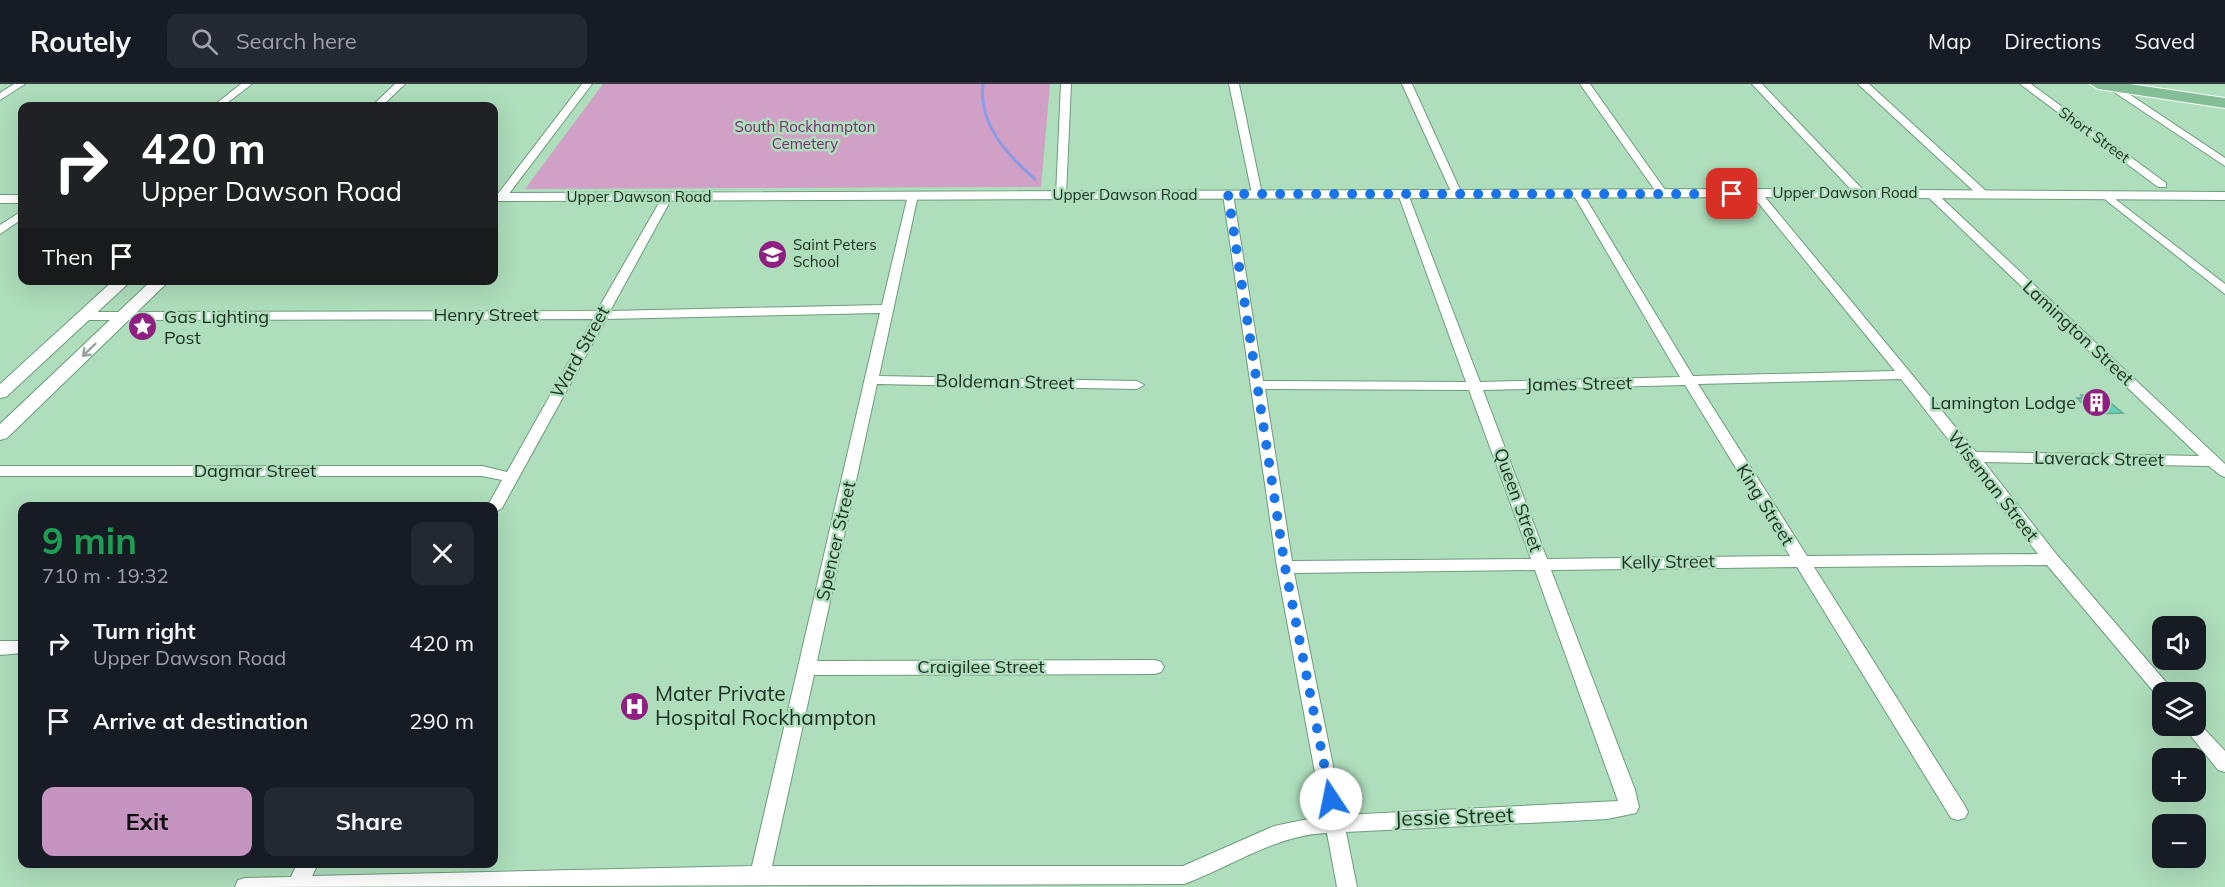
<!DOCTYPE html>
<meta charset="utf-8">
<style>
:root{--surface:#171b24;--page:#242831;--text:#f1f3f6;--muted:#9ea1a6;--line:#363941;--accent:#c594c1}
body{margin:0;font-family:Mulish,sans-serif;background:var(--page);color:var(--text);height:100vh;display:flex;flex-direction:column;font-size:22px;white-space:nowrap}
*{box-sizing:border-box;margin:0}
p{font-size:20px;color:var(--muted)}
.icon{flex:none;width:33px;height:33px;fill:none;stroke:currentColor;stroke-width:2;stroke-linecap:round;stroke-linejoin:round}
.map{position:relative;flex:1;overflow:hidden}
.details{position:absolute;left:18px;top:418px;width:480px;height:366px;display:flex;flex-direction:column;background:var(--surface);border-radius:12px;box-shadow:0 6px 24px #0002}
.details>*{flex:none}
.hud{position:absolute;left:18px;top:18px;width:480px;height:183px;border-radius:12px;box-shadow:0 6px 24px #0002;background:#202124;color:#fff;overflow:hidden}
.controls{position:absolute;left:2152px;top:532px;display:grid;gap:12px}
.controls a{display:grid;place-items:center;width:54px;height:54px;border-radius:12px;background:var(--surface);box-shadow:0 6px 24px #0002;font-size:30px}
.pin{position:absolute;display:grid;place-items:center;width:51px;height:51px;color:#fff;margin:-26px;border-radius:12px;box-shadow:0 3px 9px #0006}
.me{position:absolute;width:66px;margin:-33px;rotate:349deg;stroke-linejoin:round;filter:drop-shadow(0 0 4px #0008)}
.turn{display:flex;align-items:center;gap:21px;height:126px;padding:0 24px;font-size:27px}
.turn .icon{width:78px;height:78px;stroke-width:2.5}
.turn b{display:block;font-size:42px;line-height:51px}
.then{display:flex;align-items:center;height:57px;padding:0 24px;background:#0003;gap:12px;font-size:22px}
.round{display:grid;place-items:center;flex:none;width:63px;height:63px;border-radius:12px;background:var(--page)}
.headline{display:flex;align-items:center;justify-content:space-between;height:102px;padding:0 24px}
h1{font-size:36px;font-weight:700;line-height:45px;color:#1e9e55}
.button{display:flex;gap:12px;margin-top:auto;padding:12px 24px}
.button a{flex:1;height:69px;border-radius:12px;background:var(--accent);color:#111;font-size:24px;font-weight:700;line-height:69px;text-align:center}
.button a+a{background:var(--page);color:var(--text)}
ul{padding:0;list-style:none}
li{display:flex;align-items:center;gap:18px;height:78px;padding:0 24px}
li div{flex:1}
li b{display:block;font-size:22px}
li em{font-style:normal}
header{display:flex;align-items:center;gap:36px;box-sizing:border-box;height:84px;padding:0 30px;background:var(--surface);border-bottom:2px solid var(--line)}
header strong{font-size:28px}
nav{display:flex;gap:33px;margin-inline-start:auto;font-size:21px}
.search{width:420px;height:54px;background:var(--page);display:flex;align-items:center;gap:15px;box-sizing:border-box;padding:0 21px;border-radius:12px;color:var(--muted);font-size:22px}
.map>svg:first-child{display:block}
</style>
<header>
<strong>Routely</strong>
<div class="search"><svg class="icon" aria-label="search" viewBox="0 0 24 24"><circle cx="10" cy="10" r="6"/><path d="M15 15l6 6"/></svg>Search here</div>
<nav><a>Map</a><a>Directions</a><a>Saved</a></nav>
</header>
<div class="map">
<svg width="2225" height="803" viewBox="0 0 2225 803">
<rect width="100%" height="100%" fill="#aedebc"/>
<path fill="#d1a0c7" d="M603,0H1050L1041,103L525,105Z"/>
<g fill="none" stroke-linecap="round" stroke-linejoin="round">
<path stroke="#8b9be5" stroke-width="3" d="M983,0C978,40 1007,71 1035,95"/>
</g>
<path fill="#63d0b3" stroke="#6aa795" stroke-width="1.5" d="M2081,311H2101L2123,329L2093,330L2077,314H2083Z"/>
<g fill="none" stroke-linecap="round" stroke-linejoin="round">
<defs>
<path id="minor" d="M14,0H25L0,16V9Z
M241,0H252L223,22H213Z
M395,0H405L382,22H372Z
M582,0H592L505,115H497V111Z
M1061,0H1071L1066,111L1061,114L1056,111Z
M1229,0H1239L1262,110L1261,112L1252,110Z
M1402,0H1412L1462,110L1461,112L1452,110Z
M1580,0H1590L1668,110L1667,112H1659Z
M1752,0H1762L1865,108V112H1857Z
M1858,0H1869L1987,108V112H1979Z
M2020,0H2031L2166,99V103H2158Z
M2108,0H2114L2225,74V82L2108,4Z
M1756,106L1760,107L1976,368L2199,372L1926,111V107H1934L2225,380V393L2220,391L2209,382L1984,378L2057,471L2171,604L2174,609H2163V615L2159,614L2047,481L1814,483L1965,722L1968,728L1965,734L1958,736L1951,734L1797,483L1551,486L1635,706L1639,723L1636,729L1607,735L1346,748L1357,803H1337L1327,749C1275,751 1231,783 1184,800L235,803L238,796L245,794L291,793L297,780H318L312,792L752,782L880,229L606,235L502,424L494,429V423H487L502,396L482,392H0V382H482L507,388L593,235L84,236L78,232L84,228L597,227L663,112L668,109L673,112L610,227L882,221L908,111L917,109L918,111L879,292L1137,297L1144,301L1137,305L877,300L817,577L1155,576L1161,578L1164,583L1161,588L1155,590L814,591L772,782H1183L1274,742L1323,732L1277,483L1223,110L1224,108L1233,110L1263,297L1466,298L1398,110L1403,107L1408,110L1480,298L1680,293L1573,110L1578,107L1583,110L1693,292L1895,287L1752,111V107ZM1901,295L2038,470L1807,472L1698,300ZM1685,301L1790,472L1547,475L1483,306ZM1265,305L1469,306L1531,475L1292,477ZM1535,486L1618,717L1343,731L1294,489Z
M2106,108L2225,200V210L2102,113V109Z
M22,127V135L0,150V141Z
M0,557H22V569L0,571Z
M2196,636L2225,667V688L2218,686L2187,647L2184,642H2196Z"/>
<path id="tertiary" d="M1756,105L2225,108V116L1756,113L494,117V109Z
M0,111H22V119H0Z
M114,196H132L6,313L0,314V300Z
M152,196H170L7,354L0,356V340Z"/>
<path id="trunk" d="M2090,0H2130L2225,14V24L2098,5Z"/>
</defs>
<use href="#minor" stroke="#6e9c7c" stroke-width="2"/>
<use href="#tertiary" stroke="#6e9c7c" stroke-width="2"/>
<use href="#trunk" stroke="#fff" stroke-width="2"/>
<use href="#minor" fill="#fff" fill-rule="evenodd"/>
<use href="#tertiary" fill="#fff" fill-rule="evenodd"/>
<use href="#trunk" fill="#83be96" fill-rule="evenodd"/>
</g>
<defs><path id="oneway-shaft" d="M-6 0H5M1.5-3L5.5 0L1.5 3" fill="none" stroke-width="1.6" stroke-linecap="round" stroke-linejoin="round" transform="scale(1.5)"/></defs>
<use stroke="#98a19b" href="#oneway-shaft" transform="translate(89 266) rotate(136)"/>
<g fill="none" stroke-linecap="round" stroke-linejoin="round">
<path stroke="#1a73e8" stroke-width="10" stroke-dasharray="0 18" d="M1331,715L1285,483L1228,110H1732"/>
</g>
<defs>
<symbol id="school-disc" viewBox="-11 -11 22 22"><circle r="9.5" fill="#8f2081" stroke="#aedebc"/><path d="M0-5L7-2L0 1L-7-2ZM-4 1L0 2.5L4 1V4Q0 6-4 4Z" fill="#fff"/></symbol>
<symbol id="sight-disc" viewBox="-11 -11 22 22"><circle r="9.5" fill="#8f2081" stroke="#aedebc"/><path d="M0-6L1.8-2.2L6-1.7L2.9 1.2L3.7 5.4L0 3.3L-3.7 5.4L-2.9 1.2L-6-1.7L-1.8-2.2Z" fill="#fff"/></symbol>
<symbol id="building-disc" viewBox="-11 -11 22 22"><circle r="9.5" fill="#8f2081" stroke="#aedebc"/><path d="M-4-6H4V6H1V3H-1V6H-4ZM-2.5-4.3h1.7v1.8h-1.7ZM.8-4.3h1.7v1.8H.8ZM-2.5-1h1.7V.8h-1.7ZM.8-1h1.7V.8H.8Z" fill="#fff"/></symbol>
<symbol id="hospital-disc" viewBox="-11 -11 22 22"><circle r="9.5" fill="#8f2081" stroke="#aedebc"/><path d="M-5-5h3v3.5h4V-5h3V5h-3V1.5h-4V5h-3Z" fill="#fff"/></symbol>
</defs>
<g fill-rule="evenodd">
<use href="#school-disc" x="756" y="154" width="33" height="33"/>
<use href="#sight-disc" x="126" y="226" width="33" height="33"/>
<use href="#building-disc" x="2080" y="302" width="33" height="33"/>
<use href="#hospital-disc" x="618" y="606" width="33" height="33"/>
</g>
<g text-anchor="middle" stroke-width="5" stroke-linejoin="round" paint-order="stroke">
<g font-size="15" fill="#7b2b70" stroke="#aedebc">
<text x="805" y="48">South Rockhampton<tspan x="805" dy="17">Cemetery</tspan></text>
</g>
<g font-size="15" fill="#1b2e21" stroke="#aedebc">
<text transform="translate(2094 51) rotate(36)" y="5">Short Street</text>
<text x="1845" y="114">Upper Dawson Road</text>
<text x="1125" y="116">Upper Dawson Road</text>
<text x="639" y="118">Upper Dawson Road</text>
</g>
<g font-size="15" fill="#1b2e21" stroke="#aedebc" text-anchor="start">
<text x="793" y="166">Saint Peters<tspan x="793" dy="17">School</tspan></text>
</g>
<g font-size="18" fill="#1b2e21" stroke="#aedebc">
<text x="486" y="237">Henry Street</text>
<text transform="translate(2078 249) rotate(43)" y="6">Lamington Street</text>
<text transform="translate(580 268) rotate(-61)" y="6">Ward Street</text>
<text transform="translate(1005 298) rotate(1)" y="6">Boldeman Street</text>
<text transform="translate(1579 300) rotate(-1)" y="6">James Street</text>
<text transform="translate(2099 375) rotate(1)" y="6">Laverack Street</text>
<text x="255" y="393">Dagmar Street</text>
<text transform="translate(1993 402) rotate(52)" y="6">Wiseman Street</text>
<text transform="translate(1518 416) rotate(70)" y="6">Queen Street</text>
<text transform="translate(1765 421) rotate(58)" y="6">King Street</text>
<text transform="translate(836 457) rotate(-77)" y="6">Spencer Street</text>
<text transform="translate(1668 478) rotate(-1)" y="6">Kelly Street</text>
<text x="981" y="589">Craigilee Street</text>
</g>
<g font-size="18" fill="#1b2e21" stroke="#aedebc" text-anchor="start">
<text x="164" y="239">Gas Lighting<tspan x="164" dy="21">Post</tspan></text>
<text x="2076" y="325" text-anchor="end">Lamington Lodge</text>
</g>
<g font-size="21" fill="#1b2e21" stroke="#aedebc" text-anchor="start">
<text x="655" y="617">Mater Private<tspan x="655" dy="24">Hospital Rockhampton</tspan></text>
</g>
<g font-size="21" fill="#1b2e21" stroke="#aedebc">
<text transform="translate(1454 733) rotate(-2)" y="7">Jessie Street</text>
</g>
</g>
</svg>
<div class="controls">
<a><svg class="icon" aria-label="sound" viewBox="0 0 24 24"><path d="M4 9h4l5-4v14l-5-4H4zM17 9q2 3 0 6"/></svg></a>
<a><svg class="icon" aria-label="layers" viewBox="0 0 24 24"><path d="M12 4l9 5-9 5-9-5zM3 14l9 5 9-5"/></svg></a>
<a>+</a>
<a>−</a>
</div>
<div class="pin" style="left:1732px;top:110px;background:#d93025"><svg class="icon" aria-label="arrive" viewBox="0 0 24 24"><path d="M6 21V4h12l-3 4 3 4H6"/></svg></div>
<svg class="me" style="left:1331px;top:715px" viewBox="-20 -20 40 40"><circle r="19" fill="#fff"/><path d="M0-13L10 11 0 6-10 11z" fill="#1a73e8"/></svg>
<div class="hud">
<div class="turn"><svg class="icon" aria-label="right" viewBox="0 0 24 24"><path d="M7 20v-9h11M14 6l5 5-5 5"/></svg><div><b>420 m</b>Upper Dawson Road</div></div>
<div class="then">Then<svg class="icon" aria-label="arrive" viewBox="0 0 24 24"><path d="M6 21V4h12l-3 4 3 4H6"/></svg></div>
</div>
<section class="details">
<div class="headline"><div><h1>9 min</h1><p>710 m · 19:32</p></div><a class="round"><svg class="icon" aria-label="close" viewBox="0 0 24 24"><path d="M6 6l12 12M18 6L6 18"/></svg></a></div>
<ul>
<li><svg class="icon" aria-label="right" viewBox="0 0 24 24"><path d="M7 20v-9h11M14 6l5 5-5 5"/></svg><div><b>Turn right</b><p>Upper Dawson Road</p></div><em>420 m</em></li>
<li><svg class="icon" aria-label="arrive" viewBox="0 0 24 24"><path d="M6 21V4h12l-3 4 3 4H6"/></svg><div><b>Arrive at destination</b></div><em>290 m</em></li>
</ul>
<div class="button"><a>Exit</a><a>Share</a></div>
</section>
</div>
